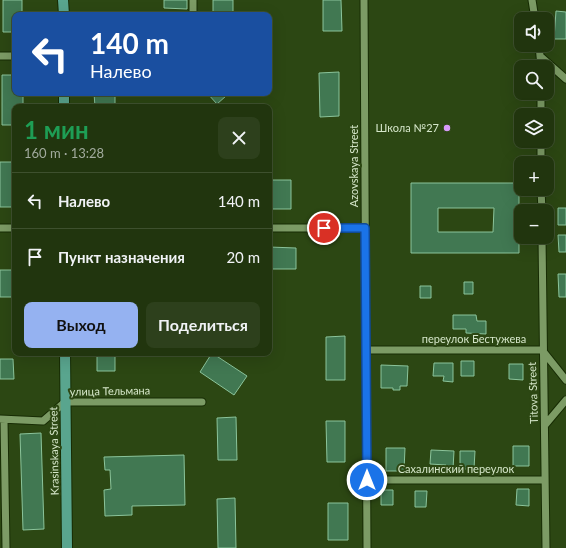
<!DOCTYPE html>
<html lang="ru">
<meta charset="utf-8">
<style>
:root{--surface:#21350e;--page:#2d401c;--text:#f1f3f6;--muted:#a2ab9e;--line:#3e502e;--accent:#95b2f1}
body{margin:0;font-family:Lato,sans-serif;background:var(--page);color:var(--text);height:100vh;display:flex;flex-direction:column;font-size:15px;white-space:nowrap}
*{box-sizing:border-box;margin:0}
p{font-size:13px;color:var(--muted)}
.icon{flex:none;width:22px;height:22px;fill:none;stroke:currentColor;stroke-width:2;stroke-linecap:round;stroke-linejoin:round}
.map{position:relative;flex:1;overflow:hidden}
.side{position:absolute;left:12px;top:104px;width:260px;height:252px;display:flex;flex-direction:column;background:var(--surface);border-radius:8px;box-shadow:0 4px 16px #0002,0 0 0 1px var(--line)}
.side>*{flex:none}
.hud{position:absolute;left:12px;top:12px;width:260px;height:84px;border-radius:8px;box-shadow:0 4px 16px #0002,0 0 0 1px var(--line);background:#1a4fa0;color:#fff;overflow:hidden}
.buttons{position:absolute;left:514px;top:12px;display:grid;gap:8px}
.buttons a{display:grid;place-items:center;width:40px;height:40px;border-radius:8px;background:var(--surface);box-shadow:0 4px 16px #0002,0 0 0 1px var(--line);font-size:20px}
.pin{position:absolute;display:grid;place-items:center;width:34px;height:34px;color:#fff;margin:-17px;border:2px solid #fff;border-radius:50%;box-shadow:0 1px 4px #0007}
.me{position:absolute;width:44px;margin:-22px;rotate:0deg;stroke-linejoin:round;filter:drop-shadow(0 0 3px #0008)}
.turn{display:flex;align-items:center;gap:14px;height:84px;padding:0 12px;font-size:18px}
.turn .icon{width:52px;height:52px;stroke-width:2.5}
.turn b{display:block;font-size:28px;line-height:34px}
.round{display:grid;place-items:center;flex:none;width:42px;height:42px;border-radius:8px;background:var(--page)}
.summary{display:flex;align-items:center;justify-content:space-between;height:68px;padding:0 12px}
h1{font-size:24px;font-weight:700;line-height:30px;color:#1e9e55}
.button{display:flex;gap:8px;margin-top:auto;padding:8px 12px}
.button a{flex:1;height:46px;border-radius:8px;background:var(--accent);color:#111;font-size:16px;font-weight:700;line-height:46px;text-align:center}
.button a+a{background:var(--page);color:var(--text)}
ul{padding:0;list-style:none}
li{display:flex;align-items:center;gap:12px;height:56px;padding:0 12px;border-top:1px solid var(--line)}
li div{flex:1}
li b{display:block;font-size:15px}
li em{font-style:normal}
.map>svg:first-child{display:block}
</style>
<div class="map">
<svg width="566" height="548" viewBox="0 0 566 548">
<rect width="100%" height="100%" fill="#2c4713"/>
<path fill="#417852" stroke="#8bc49b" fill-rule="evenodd" d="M3,0H22V15H15V32H3Z
M164,0H187V9L164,8Z
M213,0H233V15H213Z
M323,0H341L342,31H323Z
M556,11L566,12V39H554Z
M339,72V116L320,117L319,73Z
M2,75H15V93H23V107H15V125H2Z
M94,93H115V107H95Z
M207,93H223L226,96L217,104Z
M0,162H15V207H0Z
M269,180H291V209H269Z
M411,183H519V253H411ZM438,208H494L493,232H438Z
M558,208H566V225H558Z
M558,235H566V252H559Z
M269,247L296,248V269H269Z
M0,270H12V297H0Z
M558,274H566V297H559Z
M464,282H473V294H464Z
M420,286H431V298H420Z
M453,315H476L477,321H486V334L466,333V329H453Z
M345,336V380H326V337Z
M97,353H115V371H97Z
M212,353L247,376L234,395L200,372Z
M0,359H13L14,379H0Z
M461,361H474V376H461Z
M434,363H453V382L443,381L444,376H433Z
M509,364H523V380L509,379Z
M381,365L408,366L407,386H400V390H393V388H381Z
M236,417L237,460H218L217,418Z
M326,421H345V462H327Z
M41,433L44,529L23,530L20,434Z
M513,446H529V466H513Z
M386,448H405L404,471H386Z
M431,450L454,451L453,469H446V465L430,464Z
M460,451H475L474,469H460Z
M184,455L185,505L132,506V515L105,516L104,490L111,489L110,470H105L104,457Z
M517,489H529V506L516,505Z
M381,490H393V505H381Z
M415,491H427L426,507H415Z
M235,498L236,548H218L217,499Z
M328,503H348V540H328Z"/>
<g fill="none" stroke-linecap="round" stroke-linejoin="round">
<defs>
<path id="minor" d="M193,0V15
M364,0L367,548
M532,0L535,19
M539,45L541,67
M0,56H15
M541,57L566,79
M541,93V115
M541,141V163
M541,189L542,211
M0,228H15
M269,228H365
M542,237L546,548
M367,350H542L566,380
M0,419L43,421L65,402H202
M4,420L6,548
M545,425L566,400
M367,480H545"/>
<path id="major" d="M63,0L64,15
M64,107V93
M65,353L67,548"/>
</defs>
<use href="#minor" stroke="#172c04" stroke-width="9"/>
<use href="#major" stroke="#172c04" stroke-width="12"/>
<use href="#minor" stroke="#7c9b65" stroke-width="7"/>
<use href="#major" stroke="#59a58e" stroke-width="10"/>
</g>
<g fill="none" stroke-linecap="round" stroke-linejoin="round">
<defs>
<path id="route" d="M324,228H365L367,480"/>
</defs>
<use href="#route" stroke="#114b97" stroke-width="10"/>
<use href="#route" stroke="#1a73e8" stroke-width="7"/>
</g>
<circle fill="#d79bf9" stroke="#2c4713" stroke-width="1.5" cx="447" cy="128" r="4"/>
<g text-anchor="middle" stroke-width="4" stroke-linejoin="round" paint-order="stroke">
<g font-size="11" fill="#d5e6c9" stroke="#2c4713" text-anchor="end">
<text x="439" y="132">Школа №27</text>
</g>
<g font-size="11" fill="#d5e6c9" stroke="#2c4713">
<text transform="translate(354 166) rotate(-90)" y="4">Azovskaya Street</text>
<text x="474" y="343">переулок Бестужева</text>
<text transform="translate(110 391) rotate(-1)" y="4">улица Тельмана</text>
<text transform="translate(533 393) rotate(-92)" y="4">Titova Street</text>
<text transform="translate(54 451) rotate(-91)" y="4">Krasinskaya Street</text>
<text x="456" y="473">Сахалинский переулок</text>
</g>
</g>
</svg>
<div class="buttons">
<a><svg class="icon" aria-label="sound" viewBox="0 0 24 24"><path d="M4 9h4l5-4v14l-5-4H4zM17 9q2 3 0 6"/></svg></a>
<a><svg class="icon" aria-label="search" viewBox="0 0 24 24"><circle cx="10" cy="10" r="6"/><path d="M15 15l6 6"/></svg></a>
<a><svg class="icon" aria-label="layers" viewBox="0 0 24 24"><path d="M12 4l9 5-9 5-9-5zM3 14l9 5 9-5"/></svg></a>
<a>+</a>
<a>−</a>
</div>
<div class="pin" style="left:324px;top:228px;background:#d93025"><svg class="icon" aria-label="arrive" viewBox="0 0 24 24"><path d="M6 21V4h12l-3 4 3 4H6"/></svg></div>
<svg class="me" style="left:367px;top:480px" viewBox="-20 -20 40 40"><circle r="17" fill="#1a73e8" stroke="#fff" stroke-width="3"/><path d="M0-11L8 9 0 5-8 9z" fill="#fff"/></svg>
<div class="hud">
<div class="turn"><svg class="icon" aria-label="left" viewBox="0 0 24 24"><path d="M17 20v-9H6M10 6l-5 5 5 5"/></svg><div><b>140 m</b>Налево</div></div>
</div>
<section class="side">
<div class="summary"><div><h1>1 мин</h1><p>160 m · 13:28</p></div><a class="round"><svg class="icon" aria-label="close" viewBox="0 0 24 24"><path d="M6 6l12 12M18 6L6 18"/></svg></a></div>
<ul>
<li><svg class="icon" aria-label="left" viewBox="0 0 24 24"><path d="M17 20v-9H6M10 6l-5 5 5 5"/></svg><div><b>Налево</b></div><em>140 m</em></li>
<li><svg class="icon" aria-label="arrive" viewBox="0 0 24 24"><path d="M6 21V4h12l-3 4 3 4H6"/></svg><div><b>Пункт назначения</b></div><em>20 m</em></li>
</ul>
<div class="button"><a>Выход</a><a>Поделиться</a></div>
</section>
</div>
